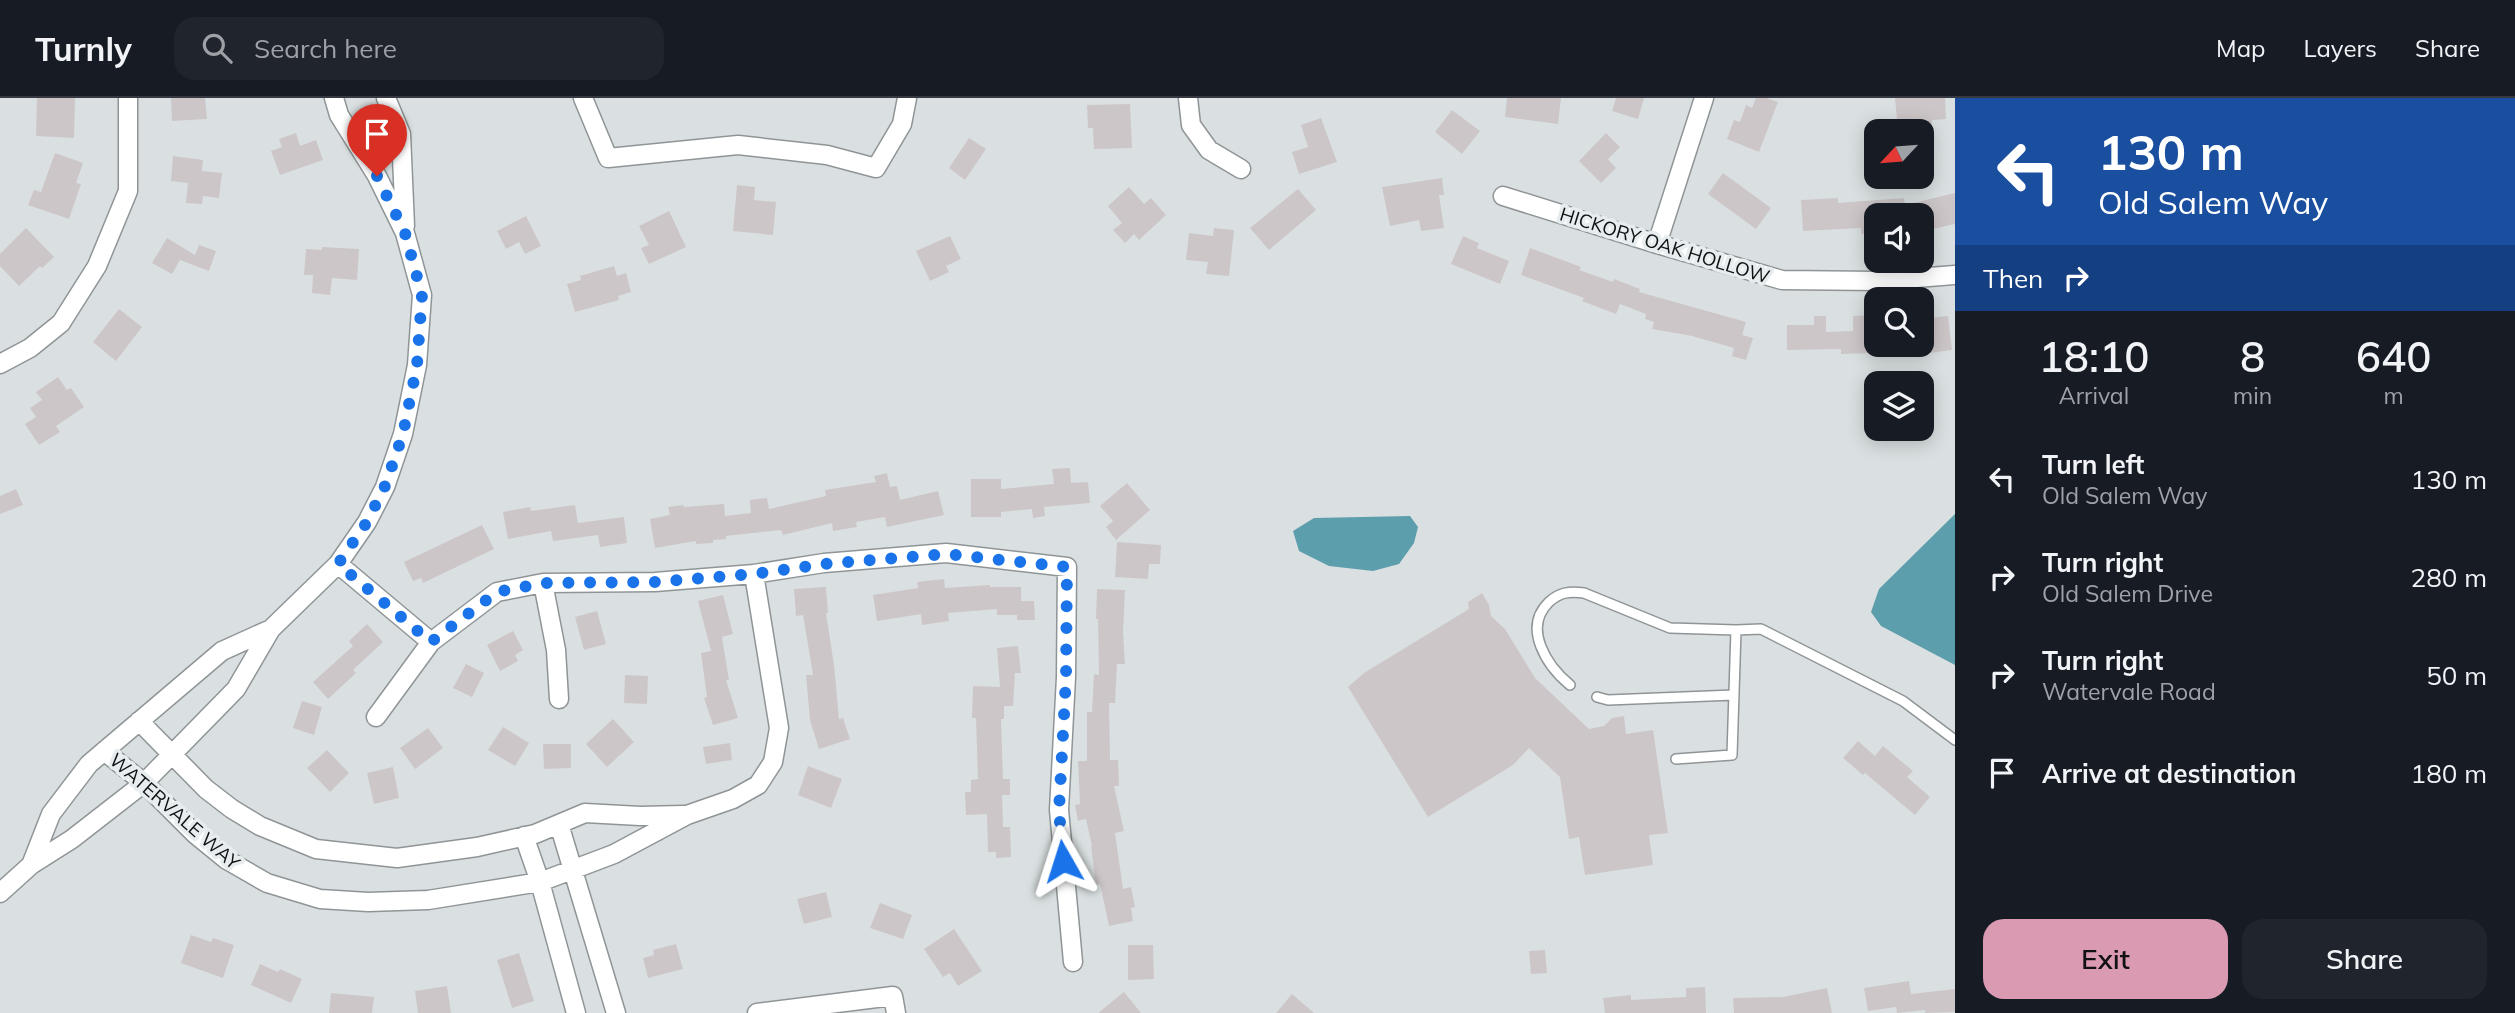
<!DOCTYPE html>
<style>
:root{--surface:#171b24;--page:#20242c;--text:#f1f3f6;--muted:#9ea1a6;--line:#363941;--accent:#d99ab2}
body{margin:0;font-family:Mulish,sans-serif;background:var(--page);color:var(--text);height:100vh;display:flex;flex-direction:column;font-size:26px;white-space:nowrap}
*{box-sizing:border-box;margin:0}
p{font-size:23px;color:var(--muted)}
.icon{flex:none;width:38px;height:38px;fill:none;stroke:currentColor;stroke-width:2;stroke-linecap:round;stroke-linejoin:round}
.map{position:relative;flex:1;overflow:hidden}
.panel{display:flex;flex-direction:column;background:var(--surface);width:560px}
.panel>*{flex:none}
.top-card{background:#1a4fa0;color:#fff;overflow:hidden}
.needle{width:46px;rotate:244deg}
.controls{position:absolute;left:1864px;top:21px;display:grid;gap:14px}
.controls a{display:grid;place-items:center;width:70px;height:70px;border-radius:14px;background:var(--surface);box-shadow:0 4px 18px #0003;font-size:35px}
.pin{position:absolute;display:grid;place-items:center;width:60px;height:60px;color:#fff;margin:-72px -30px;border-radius:50% 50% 50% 0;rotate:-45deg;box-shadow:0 0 7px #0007}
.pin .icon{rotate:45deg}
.me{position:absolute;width:77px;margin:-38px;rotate:354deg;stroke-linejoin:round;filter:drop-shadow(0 0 5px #0008)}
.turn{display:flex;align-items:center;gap:24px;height:147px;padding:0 28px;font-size:32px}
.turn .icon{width:91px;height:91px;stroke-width:2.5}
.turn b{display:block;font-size:49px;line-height:60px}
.then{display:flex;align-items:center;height:66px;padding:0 28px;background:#0003;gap:14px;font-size:26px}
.eta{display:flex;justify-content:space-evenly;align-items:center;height:119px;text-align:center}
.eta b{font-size:42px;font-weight:600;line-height:49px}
.action{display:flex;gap:14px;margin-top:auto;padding:14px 28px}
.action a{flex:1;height:80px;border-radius:21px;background:var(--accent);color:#111;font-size:28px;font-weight:600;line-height:80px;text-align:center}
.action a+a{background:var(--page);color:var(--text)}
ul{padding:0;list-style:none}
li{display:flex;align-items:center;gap:21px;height:98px;padding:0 28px}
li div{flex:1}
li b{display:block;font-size:26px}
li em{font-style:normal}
header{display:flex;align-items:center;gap:42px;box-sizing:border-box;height:98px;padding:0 35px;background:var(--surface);border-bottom:2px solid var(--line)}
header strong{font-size:33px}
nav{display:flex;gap:38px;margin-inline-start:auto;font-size:24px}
.search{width:490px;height:63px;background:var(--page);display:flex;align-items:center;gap:18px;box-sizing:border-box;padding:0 24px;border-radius:21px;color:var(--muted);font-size:26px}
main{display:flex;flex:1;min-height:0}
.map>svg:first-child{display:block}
</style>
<header>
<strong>Turnly</strong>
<div class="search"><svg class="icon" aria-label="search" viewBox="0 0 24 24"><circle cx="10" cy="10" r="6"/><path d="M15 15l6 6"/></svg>Search here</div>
<nav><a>Map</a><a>Layers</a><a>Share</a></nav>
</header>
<main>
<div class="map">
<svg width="1955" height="915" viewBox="0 0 1955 915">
<rect width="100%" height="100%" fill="#dae0e1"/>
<path fill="#5d9eac" d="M1955,416V567L1881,528L1871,514L1879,491Z
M1410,418L1418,429L1414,445L1399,466L1373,473L1329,468L1299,453L1293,433L1314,420Z"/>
<path fill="#cdc6c8" d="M37,0H75L74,40L36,38Z
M171,0H205L207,21L172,23Z
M1507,0H1561L1558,26L1505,19Z
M1616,0H1644L1638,21L1612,13Z
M1756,0H1766L1778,4L1759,54L1727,41L1734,22L1740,24L1746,7L1752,10Z
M1895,0H1945L1946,21L1932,22V29L1915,31L1914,21L1897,22Z
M1130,6L1132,50L1094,51L1093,30H1088L1087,7Z
M1452,12L1480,33L1462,56L1435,34Z
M1321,20L1337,64L1299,76L1292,54L1308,49L1301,27Z
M296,35L300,48L316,42L323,62L280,77L271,53L282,49L279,41Z
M1606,35L1620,49L1608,61L1616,70L1601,85L1579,63Z
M969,40L986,51L965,82L949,70Z
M55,55L83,65L76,85L81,86L69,121L28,107L34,92L41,94Z
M173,58L203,62L202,73L222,75L219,100L203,98L202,106L186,105L188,85L171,83Z
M1723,75L1771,110L1756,131L1708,96Z
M1442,80L1444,97H1439L1444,130L1421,133L1419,122L1390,128L1382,89Z
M737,87L755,89L754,102L776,104L773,137L733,133Z
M1129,89L1144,106L1151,100L1166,117L1139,142L1134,136L1125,145L1113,132L1122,125L1108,108Z
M1298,91L1316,112L1269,152L1250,130Z
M1955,95V126L1928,132L1925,117H1876V135L1861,136V130L1803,133L1801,102L1838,100V105L1904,100L1905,107Z
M669,113L686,149L649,166L641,150L649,147L639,128Z
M526,118L541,148L525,156L519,144L506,151L497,133Z
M26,130L54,159L42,170L40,168L19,188L0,168V156Z
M1214,130L1234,132L1229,178L1206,176L1208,164L1186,162L1189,135L1213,138Z
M950,138L961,161L946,168L949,174L930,183L916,153Z
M1463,138L1479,145L1477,150L1509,163L1500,186L1451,166Z
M167,140L195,157L199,147L216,153L209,173L180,162L172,176L152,165Z
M322,149L359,151L357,182L332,180L330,197L312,195L313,177H304L306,151L322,152Z
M1530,150L1581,169L1579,172L1613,184L1614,181L1640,191L1639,194L1746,224L1742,237L1753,240L1746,262L1732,258L1734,250L1692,238L1652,231L1654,224L1645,221L1646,216L1620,206L1616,216L1582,203L1584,200L1521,177Z
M614,168L617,178L626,175L631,194L618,198L619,202L575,214L567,186L581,182L580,178Z
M119,211L142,229L116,263L93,244Z
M1871,217L1873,255L1841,256V251L1787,252V227H1814V218H1826V234L1853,233V218Z
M1948,218L1952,252L1930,255L1929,248L1922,249V221Z
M58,279L67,292L71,290L84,309L56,328L60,334L39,347L25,326L36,319L30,310L42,302L36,294Z
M1070,370L1071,385L1088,384L1090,405L1044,409L1045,418L1033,420L1032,411L1001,414V419H971V381H1001V391L1054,386L1052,371Z
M887,375L890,389L897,388L900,402L938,393L944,417L887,429L885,419L856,424L857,429L833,433L832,425L783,437L781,432L726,438V441L713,442V445L696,446V443L655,450L650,421L670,417L668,409L683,407L684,409L724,406L725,418L751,415L750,402L767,400L769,411L826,398L825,392L876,384L874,378Z
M1127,385L1150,412L1116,442L1106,429L1113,423L1100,408Z
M16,391L23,407L0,416V398Z
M575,407L578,425L624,419L627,445L600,449L598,437L553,443L551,433L508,441L503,414L530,409L531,413Z
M482,427L494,451L423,485L421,480L413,483L404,464Z
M1117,444L1161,447L1160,466H1149L1148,481L1115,479Z
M944,481L945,490L990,487V489H1021V503H1034L1035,522H1017V517H997V511L948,515L949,523L922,527L921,516L877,523L873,497L918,490L917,484Z
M826,489L828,515H826L834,567L839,621L843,620L850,641L819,651L810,622L806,577H813L803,517L796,518L794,491Z
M1097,491L1125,492L1123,534L1125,566H1117L1115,605H1109L1110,662H1118L1119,688H1114L1124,733L1115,735L1123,791L1131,789L1135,809L1131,810L1133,823L1109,828L1100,786L1096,787L1091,748H1092L1086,721L1078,723L1075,707L1080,706L1078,663H1087V614H1092L1094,576L1099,577L1098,521H1096Z
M1482,495L1489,507L1491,518L1505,531L1535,580L1589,631L1604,628L1612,620L1624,618L1626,636L1653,632L1668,735L1649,737L1653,767L1585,777L1579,739L1569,741L1560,679L1529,650L1513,667L1428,719L1348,589L1364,575L1469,511L1468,504Z
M723,497L733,536L722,539L729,582H726L738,620L713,627L704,600L707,599L701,555L711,553L698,503Z
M597,513L606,546L584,552L575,519Z
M367,526L383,544L353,572L356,575L328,601L313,584L353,548L349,543Z
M513,533L523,552L515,557L518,563L500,573L487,547Z
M1018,548L1021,575H1015L1013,608H1004V621H1001L1003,681H1010V697H1002L1003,729H1010L1011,759L996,760V754H988L987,716L966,717L965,694H971V682L978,681L976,620H972L973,588L1000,589L997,550Z
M466,566L484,575L472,599L453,590Z
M625,577L648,578L647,606L624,605Z
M302,603L322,609L314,637L293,630Z
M613,621L634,644L607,669L586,646Z
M503,629L529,645L515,668L488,652Z
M428,630L443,650L415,671L400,650Z
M1858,643L1875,658L1883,648L1913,673L1907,679L1930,699L1915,717L1865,675L1863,677L1843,660Z
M730,645L732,662L706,666L703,649Z
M543,646H571V670L544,671Z
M327,652L349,675L330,694L307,670Z
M808,668L842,681L831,710L798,697Z
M393,669L399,700L374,706L367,675Z
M826,794L832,819L804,826L797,801Z
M880,805L912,817L903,841L870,830Z
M954,831L982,873L958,888L950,875L943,879L924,851Z
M191,837L211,844L213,840L234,847L223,880L181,865Z
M676,846L683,871L648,880L643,860L654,857L653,852Z
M1128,847H1153L1154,881L1128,882Z
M1545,852L1547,875L1531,876L1529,853Z
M519,855L534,903L512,910L497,862Z
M260,866L278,874L280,871L302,881L291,905L251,887Z
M1909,883L1911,896L1955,891V914L1925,915V912L1897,915L1896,909L1868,913L1864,890Z
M447,888L451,915H418L415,893Z
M1705,889L1706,915H1605L1603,900L1631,897V902L1686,899V890Z
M1827,890L1832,915H1734L1733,900L1783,899Z
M1124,894L1141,915H1098Z
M331,895L374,899L372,915H329Z
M1292,896L1314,915H1276Z"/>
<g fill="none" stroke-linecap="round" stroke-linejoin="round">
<defs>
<path id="service" d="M1570,587C1547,568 1522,530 1549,504C1560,494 1570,493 1584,495L1670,530L1736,532
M1597,599L1608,602L1734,597
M1676,661L1732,657L1736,532L1761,531L1903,603L1955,642"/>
<path id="minor" d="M386,0L401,36L405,128
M583,0L608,60L738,47L827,57L876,70L902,26L907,0
M1188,0L1191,27L1209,52L1241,71
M1503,98L1657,146L1782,182L1878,183L1955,177
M1657,146L1704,0
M0,266L30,250L61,225L97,168L128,93V0
M338,466L431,544
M543,485L556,552L559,601
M376,619L431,544L497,494L543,485L655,484L754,476L824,465L946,455L1067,469L1066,579L1059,712L1073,864
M139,623L206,691L232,711L260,728L316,751L397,760L477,749L535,736L585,715L640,718L684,717
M104,653L144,685L195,736L227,762L267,785L320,801L368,804L428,802L540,784L614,756L687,717L733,701L758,687L773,664L779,630L754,476
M559,726L616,915
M524,738L540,784L576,915
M31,767L51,716L89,666L222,553L271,531
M0,795L31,767L72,741L144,685L236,591L271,531L338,466L367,424L385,389L403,336L417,267L422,197L405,135L377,78L339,17L334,0
M757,915L893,898L896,915"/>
</defs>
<use href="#service" stroke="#8f9596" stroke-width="12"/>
<use href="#minor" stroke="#8f9596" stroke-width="21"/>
<use href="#service" stroke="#fff" stroke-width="9"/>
<use href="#minor" stroke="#fff" stroke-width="18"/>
</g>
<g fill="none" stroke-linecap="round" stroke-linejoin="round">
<path stroke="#1a73e8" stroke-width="12" stroke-dasharray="0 21.6" d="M377,78L405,135L422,197L417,267L403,336L385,388L367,424L338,466L431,544L497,494L543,485L655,484L754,476L824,466L946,456L1067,469L1066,579L1059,712L1063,763"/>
</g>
<g text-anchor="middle" stroke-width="7" stroke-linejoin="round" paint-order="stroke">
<g font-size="19" fill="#0f1112" stroke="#e7edef">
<text transform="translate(1665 147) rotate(17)" y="7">HICKORY OAK HOLLOW</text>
<text transform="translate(175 713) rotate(41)" y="7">WATERVALE WAY</text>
</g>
</g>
</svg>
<div class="controls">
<a><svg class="needle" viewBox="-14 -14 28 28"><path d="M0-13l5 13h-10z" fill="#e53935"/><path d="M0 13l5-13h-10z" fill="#9ea1a6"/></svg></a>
<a><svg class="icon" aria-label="sound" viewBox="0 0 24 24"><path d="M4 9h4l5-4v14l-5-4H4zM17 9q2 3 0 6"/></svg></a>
<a><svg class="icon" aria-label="search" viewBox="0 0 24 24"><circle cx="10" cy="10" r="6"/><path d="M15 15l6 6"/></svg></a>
<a><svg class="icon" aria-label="layers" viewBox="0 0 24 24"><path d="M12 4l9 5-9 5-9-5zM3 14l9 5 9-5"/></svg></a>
</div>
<div class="pin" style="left:377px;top:78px;background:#d93025"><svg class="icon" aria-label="arrive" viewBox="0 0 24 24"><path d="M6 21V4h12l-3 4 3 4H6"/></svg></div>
<svg class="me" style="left:1063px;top:763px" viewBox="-20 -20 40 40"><path d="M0-17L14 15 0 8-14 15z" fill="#1a73e8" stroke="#fff" stroke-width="4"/></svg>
</div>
<section class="panel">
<div class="top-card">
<div class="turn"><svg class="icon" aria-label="left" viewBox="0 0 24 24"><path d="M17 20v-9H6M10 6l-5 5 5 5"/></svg><div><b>130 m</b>Old Salem Way</div></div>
<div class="then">Then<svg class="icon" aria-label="right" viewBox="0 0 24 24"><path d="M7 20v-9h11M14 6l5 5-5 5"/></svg></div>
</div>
<div class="eta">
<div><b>18:10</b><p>Arrival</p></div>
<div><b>8</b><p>min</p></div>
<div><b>640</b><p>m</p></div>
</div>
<ul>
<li><svg class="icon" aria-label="left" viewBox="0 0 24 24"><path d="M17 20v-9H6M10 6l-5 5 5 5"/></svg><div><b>Turn left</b><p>Old Salem Way</p></div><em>130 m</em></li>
<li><svg class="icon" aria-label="right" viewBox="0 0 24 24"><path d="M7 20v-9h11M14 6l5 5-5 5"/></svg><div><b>Turn right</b><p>Old Salem Drive</p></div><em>280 m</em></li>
<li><svg class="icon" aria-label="right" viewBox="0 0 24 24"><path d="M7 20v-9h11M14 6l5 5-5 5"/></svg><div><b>Turn right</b><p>Watervale Road</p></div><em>50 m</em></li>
<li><svg class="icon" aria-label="arrive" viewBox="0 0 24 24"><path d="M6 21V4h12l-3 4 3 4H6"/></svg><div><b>Arrive at destination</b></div><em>180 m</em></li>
</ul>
<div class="action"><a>Exit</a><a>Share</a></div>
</section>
</main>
